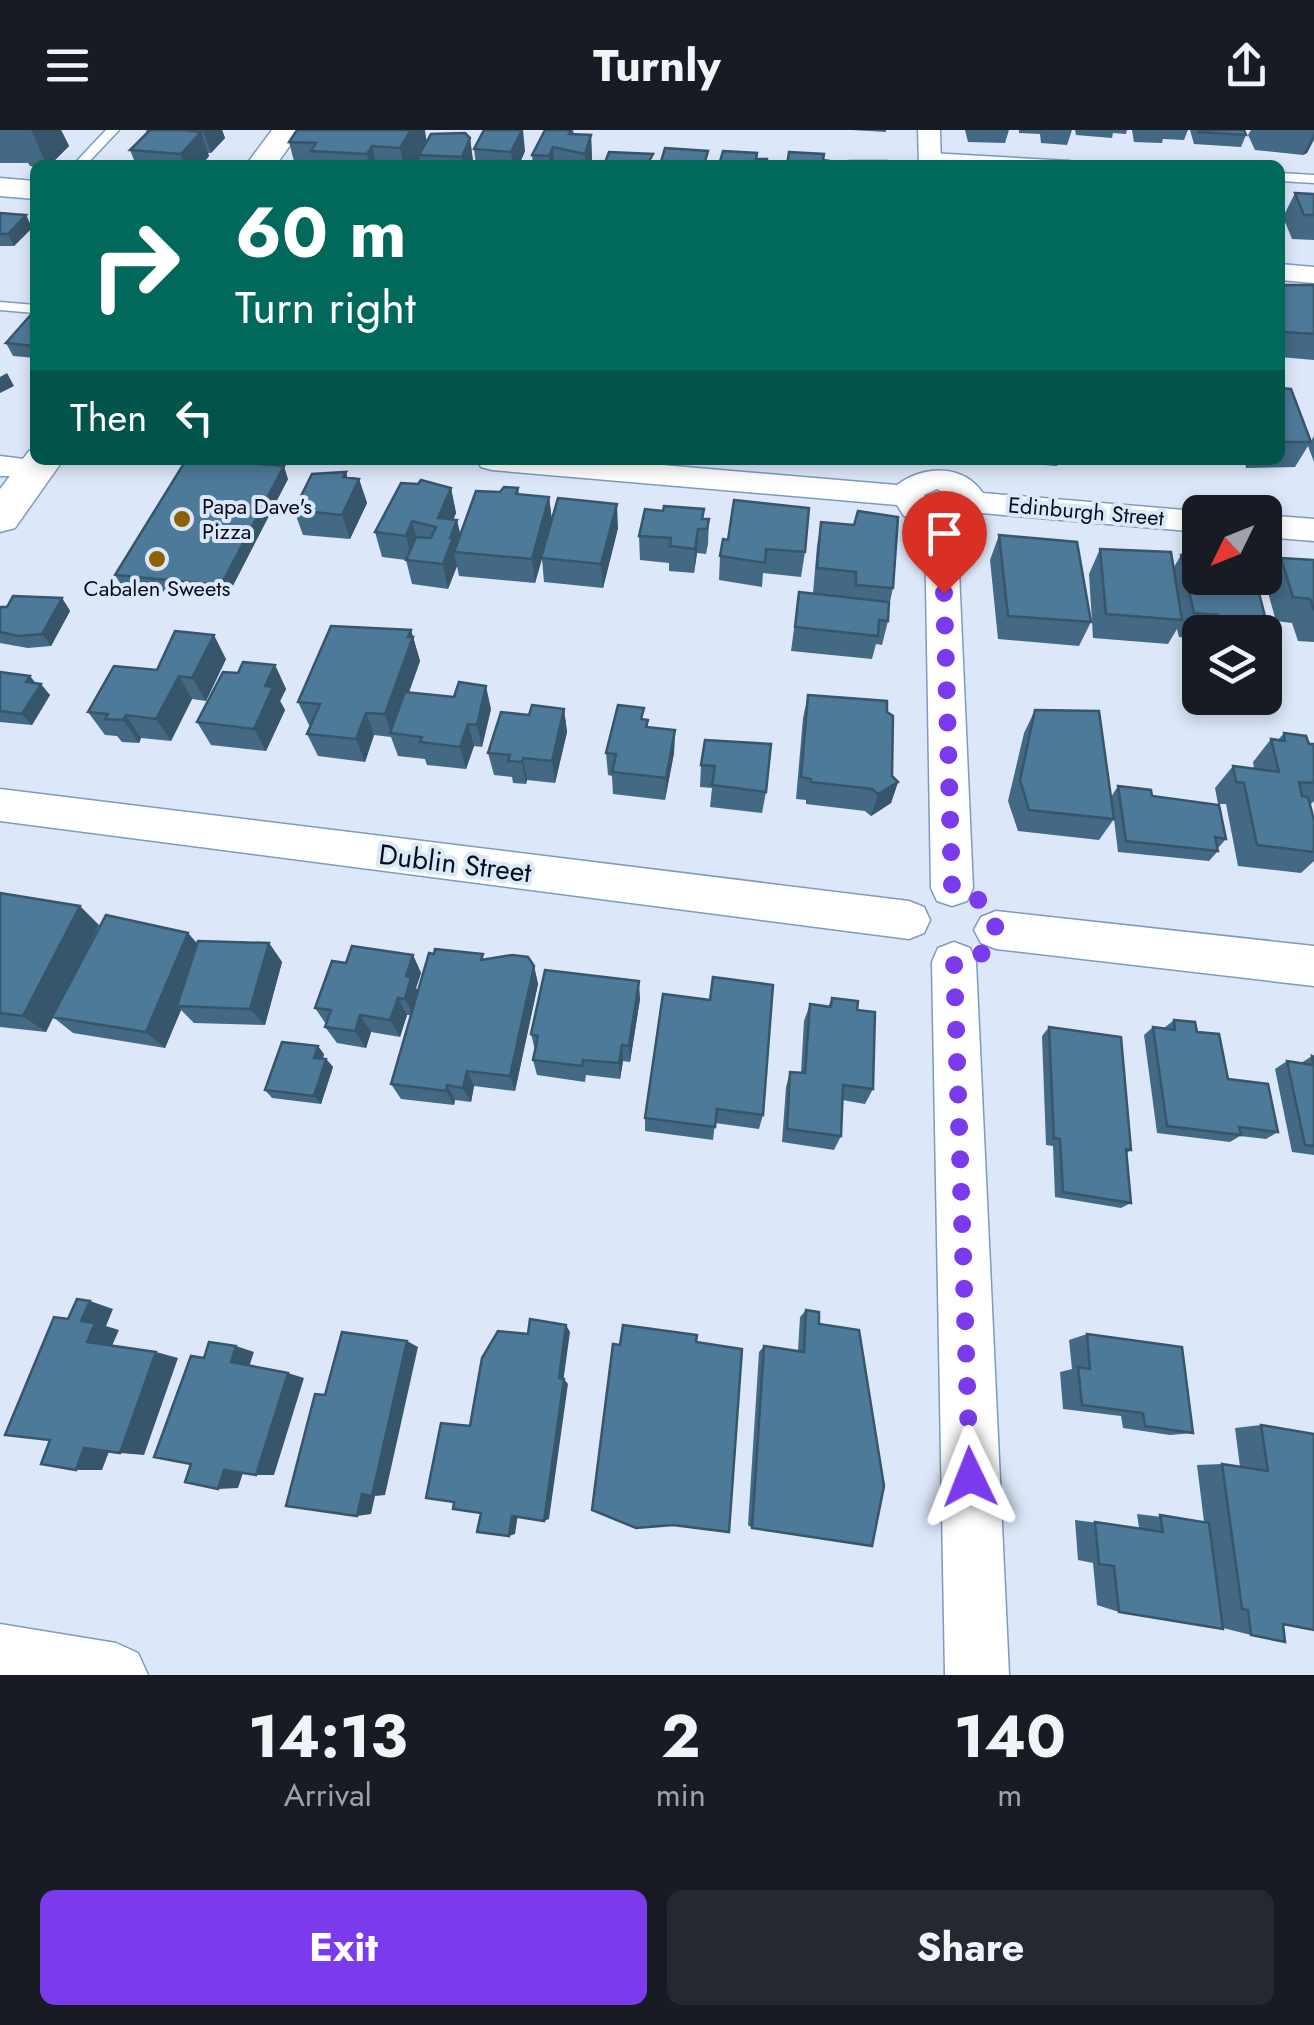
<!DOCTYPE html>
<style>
:root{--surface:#171b24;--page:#242831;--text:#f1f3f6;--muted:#9ea1a6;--accent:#7c3aed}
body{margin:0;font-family:Jost,sans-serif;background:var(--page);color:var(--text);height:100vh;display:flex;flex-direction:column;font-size:38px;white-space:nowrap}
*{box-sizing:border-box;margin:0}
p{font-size:32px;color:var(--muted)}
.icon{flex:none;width:55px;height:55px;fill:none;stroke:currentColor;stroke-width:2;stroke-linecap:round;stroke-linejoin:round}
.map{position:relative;height:1545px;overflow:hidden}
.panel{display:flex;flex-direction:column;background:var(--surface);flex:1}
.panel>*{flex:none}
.hud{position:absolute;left:30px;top:30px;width:1255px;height:305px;border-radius:15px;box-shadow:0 5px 15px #0003;background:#00695c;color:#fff;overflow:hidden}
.needle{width:65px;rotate:227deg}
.buttons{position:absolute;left:1182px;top:365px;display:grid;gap:20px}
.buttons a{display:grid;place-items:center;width:100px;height:100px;border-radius:15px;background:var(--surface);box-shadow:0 5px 15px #0003;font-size:50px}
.pin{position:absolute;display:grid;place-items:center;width:85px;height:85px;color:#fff;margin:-102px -42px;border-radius:50% 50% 50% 0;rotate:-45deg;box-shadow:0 0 10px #0007}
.pin .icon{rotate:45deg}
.me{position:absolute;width:110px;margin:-55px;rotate:358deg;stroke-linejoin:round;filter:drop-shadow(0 0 8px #0008)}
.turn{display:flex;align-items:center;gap:35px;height:210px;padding:0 40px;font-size:45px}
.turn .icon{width:130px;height:130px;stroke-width:2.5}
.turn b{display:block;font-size:70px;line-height:85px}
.then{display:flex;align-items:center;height:95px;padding:0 40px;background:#0003;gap:20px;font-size:38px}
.eta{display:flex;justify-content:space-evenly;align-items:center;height:170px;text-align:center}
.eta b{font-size:60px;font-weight:700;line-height:70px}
.primary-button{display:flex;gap:20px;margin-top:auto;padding:20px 40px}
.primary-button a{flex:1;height:115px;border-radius:15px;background:var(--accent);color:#fff;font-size:40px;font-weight:700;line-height:115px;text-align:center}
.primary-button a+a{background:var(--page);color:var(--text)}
header{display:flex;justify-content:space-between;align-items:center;height:130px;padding:0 40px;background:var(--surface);font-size:45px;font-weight:700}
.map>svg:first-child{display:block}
</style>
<header><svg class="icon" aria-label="menu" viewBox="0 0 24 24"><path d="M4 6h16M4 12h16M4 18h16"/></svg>Turnly<svg class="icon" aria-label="share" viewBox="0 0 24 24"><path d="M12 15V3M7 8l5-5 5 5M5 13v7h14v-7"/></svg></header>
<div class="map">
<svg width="1314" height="1545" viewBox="0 0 1314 1545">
<rect width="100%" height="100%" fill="#dce7f9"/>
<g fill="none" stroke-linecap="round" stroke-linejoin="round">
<defs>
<path id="service" d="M106,0H119L86,35H73Z
M930,23L1070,31L1076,35L926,30L924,27Z
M1280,43L1314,45V53L1280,51Z
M0,172L35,175V183L0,180Z"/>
<path id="minor" d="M918,0H940L941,35H919Z
M1280,134L1314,137V153L1280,150Z
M0,326L48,332L52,339L48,346H0Z
M477,330H604L897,355C923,336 962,333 983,363L1208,382H1200V402L982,383L977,390L957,396L973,758L967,771L952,776L937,771L931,758L925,395L904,386L897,375L492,340L481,337ZM937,359L954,368V375L943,378L927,372L924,365Z
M1265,385L1314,389V411L1265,407Z
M0,659L909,771L924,777L930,790L924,803L909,809L0,691Z
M996,781L1314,816V856L996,819L981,813L974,800L981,787Z
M954,812L970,818L976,832L1009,1545H945L932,832L938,818Z
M0,1494L116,1513L138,1523L148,1545H0Z"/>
<path id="tertiary" d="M0,48L35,51V69L0,66Z"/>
<path id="secondary" d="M272,0H301L276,35H246Z
M35,320V330H63L15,398L0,402V359L29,321Z"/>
</defs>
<use href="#service" stroke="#7f99c2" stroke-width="3"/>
<use href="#minor" stroke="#7f99c2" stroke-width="3"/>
<use href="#tertiary" stroke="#7f99c2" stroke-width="3"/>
<use href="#secondary" stroke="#7f99c2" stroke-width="3"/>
<use href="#service" fill="#fff" fill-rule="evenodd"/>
<use href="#minor" fill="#fff" fill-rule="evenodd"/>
<use href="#tertiary" fill="#fff" fill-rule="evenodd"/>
<use href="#secondary" fill="#fff" fill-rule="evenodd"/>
</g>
<path fill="#436984" d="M0,0H61L69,16L50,35H35V37L30,36L28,33H0Z
M146,0H222L225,8L211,23H208L209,26L202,35H136L130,20L147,3Z
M545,0H573L574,4L591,5L592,29L590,35H533L532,25Z
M852,0H886V2Z
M965,0H1009L1005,13L968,12Z
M1019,0H1072L1067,15L1041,13L1040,4L1019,3Z
M1075,0H1127L1126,4L1113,3L1112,8L1076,5Z
M1132,0H1188L1184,10L1163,9L1162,13L1134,12Z
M1190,0H1244L1246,5L1241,17L1194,14Z
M1251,0H1314V10L1307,23L1303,25L1255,20L1248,5Z
M470,8L473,31L472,35H421L420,29L417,35H295L289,12L427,11Z
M474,19L525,21L519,35H476Z
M1295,63L1314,64V110L1292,109L1283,87Z
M0,83L26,85L32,98L14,116H0Z
M1280,155H1314V230L1280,227Z
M35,180V228L13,226L6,213Z
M1280,258L1311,311L1314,306V332L1308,316L1295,337L1246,338L1245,333L1222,331L1221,330H1280Z
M1029,330H1060L1057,336L1030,334Z
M1141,330H1210L1207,335Z
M348,348L359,349L367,373L350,409L303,405L294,380Z
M288,349L227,467L123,458L115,445Z
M451,358L456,383L453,390L460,404L500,362L518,358L519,364L549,367L552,390L618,398L603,458L544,452L542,429L535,453L459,446L457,436L448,459L412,454L406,430L382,427L375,402Z
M704,379L703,389H709L708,414L706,424L697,423L694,443L669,441V433L640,430L639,406L663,381Z
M821,392L893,458L889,476L888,491L882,515L876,514L872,529L791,521L799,462L851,468L813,463L817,416Z
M999,405L1091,492L1079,516L998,509L990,430Z
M728,410L805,422L801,447L763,443L762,457L719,450L720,426Z
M1100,419L1174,437L1181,425L1266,490L1260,499L1261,502H1200V509L1179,507L1177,499L1168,514L1093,508L1089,444Z
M1281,428L1314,430V512L1298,511L1292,493L1276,491L1265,452Z
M62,468L70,481L51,516L28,518L0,513V477H7Z
M411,500L420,531L409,562L491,579L482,617L474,616L466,639L427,635L425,629L398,626L391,607L374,605L365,632L318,626L307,604L311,595H309L298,572Z
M226,529L206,571L192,569L171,611L141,608L139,613L122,612L117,606L105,605L88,582L157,540Z
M275,535L286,559L280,571L285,580L266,621L211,615L197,592L238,543Z
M0,542L36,553L50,565L32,595L0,592Z
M808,565L898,652L891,673L871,686L865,681L806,674V670L796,669L803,588Z
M564,579L567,602L555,653L527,650L526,654L513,653L512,647L494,645L488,623L529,585Z
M1035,580L1111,667L1118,656L1226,709L1218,718V721L1209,731L1118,722L1114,689L1099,710L1018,701L1008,671L1024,603Z
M644,590H648V598L675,600L674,623L665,670L613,664L612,646L608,645L606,623Z
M1284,603L1309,614H1314V671L1310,675L1314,690V731L1301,743L1238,736L1226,674H1218L1215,658L1233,636L1254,639L1253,632L1271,609L1278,610Z
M705,610L766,662L762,683L710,677L712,658L700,657L701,635Z
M0,763L99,795L74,845L197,813H269L282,832L265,895L194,893L181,880L165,918L73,903L53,887L46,902L0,897Z
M413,825L421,843L416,858L418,861L485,829L534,836L538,854L515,961L474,956L471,972L455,970L454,975L401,969L391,954L411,885H407L400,907L371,902L366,918L337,913L325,897L326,894L315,878L346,833Z
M663,864L763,985L759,999L715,993L713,1010L645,1001V988Z
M832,868L857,880L873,959L865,974L842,970L841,1006L834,1020L782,1012L786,957L790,942L801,943L804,891L810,874L828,877Z
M640,869L630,932L623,931L620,949L586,945L585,952L537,945L533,930L535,920L531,904Z
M1174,890L1197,902L1228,949L1278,1002L1266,1009L1240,1006L1230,1012L1157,1003L1144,905L1153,897L1164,898Z
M1049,897L1131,1020L1127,1023L1131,1073L1121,1078L1055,1067L1053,1016L1046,1015L1042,906Z
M324,924L323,929H326L333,937L321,974L272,968L265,960Z
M1312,926L1314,927V1025L1292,1022L1275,939L1287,931L1301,933Z
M806,1180L819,1194L752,1398L748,1395L759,1222L764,1216L798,1221L800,1187Z
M1087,1204L1193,1303L1170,1305L1123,1298L1121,1286L1063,1279L1060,1242L1072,1239L1069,1210Z
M1261,1295L1314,1304L1283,1494L1251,1505L1223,1498L1119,1482L1097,1475L1093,1433L1078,1430L1075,1390L1139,1398L1137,1384L1204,1392L1197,1335L1222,1334L1240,1337L1235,1298Z"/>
<path fill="#37556b" d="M31,0H61L69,16L50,35H47Z
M203,0H222L225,8L211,23Z
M411,0H425L427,15L419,25L420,29L417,35H404L400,18Z
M522,0H523L525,21L519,35H513L511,22Z
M201,2L209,26L202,35H185L181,24Z
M1314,3V9L1307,23L1303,25Z
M591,5L592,29L590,35H585V24Z
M470,8L473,31L472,35H463L462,27Z
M372,16L376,35H370L367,24Z
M553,17L554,35H550L549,26Z
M26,85L32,98L14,116L8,104Z
M7,243L14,256L0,263V247Z
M284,336L288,349L227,467L221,455Z
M346,342L352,363L359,349L367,373L350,409L342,385L343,347Z
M451,358L456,383L444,412L438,388Z
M549,367L552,392L535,453L532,429Z
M617,374L618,398L603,458L601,434Z
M457,390L463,415L454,422L457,436L448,459L443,434L450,408Z
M412,391L419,416L412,430L406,406Z
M698,399L697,423L694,443L695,419Z
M62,468L70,481L51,516L42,504Z
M411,500L420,531L394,604L391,603L385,584Z
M214,505L226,529L206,571L192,548Z
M275,535L286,559L280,571L285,580L266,621L254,599L265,556Z
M30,546L39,557L41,554L50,565L32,595L22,584L26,552Z
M179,546L192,569L171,611L156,589Z
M486,556L491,579L482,617L477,595Z
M564,579L567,602L555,653L552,631Z
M366,583L374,605L365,632L356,609Z
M126,585L141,608L139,613L123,590Z
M468,594L474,616L466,639L460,617Z
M675,600L674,623L665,670L666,648Z
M523,628L527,650L526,654L522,632Z
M898,652L891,673L871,686L878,664Z
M80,776L99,795L46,902L23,886Z
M188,803L204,821L177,876L181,880L165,918L146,902Z
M269,813L282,832L265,895L250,879Z
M413,825L421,843L416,858L420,865L414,886L405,869L406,846Z
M534,836L538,854L515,961L510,946Z
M639,851L640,869L630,932L629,916Z
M398,868L407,885L400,907L390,890Z
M360,885L371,902L366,918L355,901Z
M622,915L623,931L620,949L619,933Z
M318,916L324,924L321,936L314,928Z
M326,929L333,937L321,974L314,966Z
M467,941L474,956L471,972L463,958Z
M447,955L455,970L454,975L446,961Z
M90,1171L113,1179L106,1196L119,1200L111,1218L87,1212L81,1191Z
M566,1195L570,1202L563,1253L559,1248Z
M407,1211L418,1217L385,1365L375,1366L371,1384L357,1386L362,1364Z
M236,1216L254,1222L249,1237L231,1232Z
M156,1222L178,1228L144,1325L120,1323Z
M288,1243L304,1248L274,1345H256Z
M564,1249L568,1254L549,1389L544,1391Z
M84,1318L110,1319L102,1340H76Z
M224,1340H244L238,1358L218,1359Z
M518,1384L515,1404L509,1406L512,1386Z"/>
<path fill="#4e7a99" stroke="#37556b" stroke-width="2.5" d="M150,0H184L201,2L181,24L130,20Z
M297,0H411L400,18L372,16L367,24L311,21L316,13L289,12Z
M484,0H522L511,22L474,19Z
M545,0H571L569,4L591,5L585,24L553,17L549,26L532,25Z
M1198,0H1244L1246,5L1199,2Z
M465,3L470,8L462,27L419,25L431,4Z
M665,18L708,21L704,35H660Z
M723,21L757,23L756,29H767L766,35H719Z
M609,22L653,24L647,35H604Z
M789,22L824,24L823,30L830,31V35H787Z
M850,31H887L888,35H850Z
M1295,63L1314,64V85H1304Z
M0,83L26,85L8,104H0Z
M1280,155H1314V204L1283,202L1280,194Z
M35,180V216L6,213Z
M1280,258L1291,259L1311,312H1280Z
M186,330H214L284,336L221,455L115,445Z
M346,342L343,347L359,349L342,385L294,380L312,344Z
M421,350L451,358L438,388L457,390L450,408H453L443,434L406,430L416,407L431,408L436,397L412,391L406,406L375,402L401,353L418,354Z
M504,357L518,358L516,364L549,367L532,429L454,422L476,361L500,362Z
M558,368L617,374L601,434L541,428Z
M734,370L809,378L805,422L766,419L765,433L720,426L723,409L728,410Z
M664,376L704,379L702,389H709L707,399H698L695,419L670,416L671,408L639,406L645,379L663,381Z
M858,381L898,387L893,458L856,455V442L817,438L821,392L854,395Z
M999,405L1077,412L1091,492L1008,486Z
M1100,419L1171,422L1182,490L1106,484Z
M1181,425H1200V448H1255L1266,490L1257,489L1261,502H1222L1218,485L1194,483Z
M1281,428L1314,430V480L1310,469L1293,467Z
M799,462L889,472L888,491L879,490L878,506L795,497Z
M13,466L62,468L42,504L19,506L0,502V477H7Z
M331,496L411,500L408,507H413L385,584L366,583L356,609L307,604L320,574L298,572Z
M175,501L214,505L192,548L179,546L156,589L126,585L123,590L105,589L108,584L88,582L114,536L157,540Z
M243,532L275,535L265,556L273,557L254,599L197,592L223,542L238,543Z
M0,542L30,546L26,552L41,554L22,584L0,581Z
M459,552L486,556L477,595L468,594L460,617L420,612L422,607L390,603L405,562L454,567Z
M808,565L887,571V582L893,586L892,646L898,652L878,664L872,659L811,652V649L801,647Z
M532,575L564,579L552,631L523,628L522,632L508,631L510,625L488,623L501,582L529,585Z
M618,575L644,578L641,589L648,590L646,597L675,600L666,648L612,642L616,624L606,623Z
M1035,580L1099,581L1114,689L1029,680L1020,650Z
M1284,603L1306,606L1309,614H1314V653L1299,652L1302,666L1308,667L1314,690V722L1257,715L1244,653L1236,652L1233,636L1279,642L1271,609L1285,611Z
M705,610L771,614L766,662L712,655L715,636L701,635Z
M1118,656L1151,660L1152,666L1219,675L1226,709L1215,707L1218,721L1126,711Z
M0,763L80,776L23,886L0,883Z
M106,785L188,803L146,902L52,887Z
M198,811L269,813L250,879L177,876Z
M352,816L413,825L406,846L411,847L405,869L398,868L390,890L360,885L355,901L325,897L331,880L315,878L332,831L346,833Z
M435,819L483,824L481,830L512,825L528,827L534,836L510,946L467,941L463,958L447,955L446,961L391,954L429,823L434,824Z
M545,840L639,851L629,916L622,915L619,933L583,930L582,936L533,930L538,906L531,904Z
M713,847L773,855L763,985L717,979L715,997L645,988L663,864L710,870Z
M832,868L858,871L857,880L875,882L873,959L843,955L841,1006L787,999L790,942L805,943L810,874L831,877Z
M1174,890L1195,892L1197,902L1219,904L1228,949L1268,954L1278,1002L1239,997L1241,1005L1167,996L1153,897L1175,900Z
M1049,897L1121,907L1131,1020L1126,1019L1131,1073L1063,1062L1060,1009L1054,1008Z
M282,912L318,916L314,928L326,929L314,966L265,960Z
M1312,926L1314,927V1016L1305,1015L1287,931L1313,935Z
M77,1169L90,1171L81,1191L95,1193L87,1212L156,1222L120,1323L84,1318L76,1340L41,1334L50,1310L5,1305L54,1187L68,1189Z
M806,1180L819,1182V1194L859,1200L884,1356L872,1416L752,1398L764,1216L804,1222Z
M530,1189L566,1195L559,1248L564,1249L544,1391L512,1386L509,1406L477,1402L481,1383L453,1379L454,1372L426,1368L441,1293L470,1296L482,1228L498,1201L528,1204Z
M623,1195L697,1205L696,1212L742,1219L729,1402L673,1395L636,1398L592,1380L613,1214L620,1215Z
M342,1202L407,1211L372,1366L362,1364L357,1386L286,1376L315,1264L325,1265Z
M1087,1204L1182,1217L1193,1303L1145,1296L1143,1283L1082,1275L1078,1237L1090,1239Z
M209,1212L236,1216L231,1232L288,1243L256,1345L224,1340L218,1359L185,1352L191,1334L154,1327L191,1226L204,1228Z
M1261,1295L1314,1304V1500L1283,1494L1285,1512L1251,1505L1248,1480L1242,1479L1222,1334L1268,1341Z
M1160,1385L1209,1393L1223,1499L1119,1482L1114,1436L1099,1434L1095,1392L1163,1402Z"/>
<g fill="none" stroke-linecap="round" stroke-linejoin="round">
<path stroke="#7c3aed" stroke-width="18" stroke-dasharray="0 32.4" d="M944,463L952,758C976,764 991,776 996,800L988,820L968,831L954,832L970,1347"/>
</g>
<g fill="#8c6304" stroke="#dce7f9" stroke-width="4">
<circle cx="182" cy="389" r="10"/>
<circle cx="157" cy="429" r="10"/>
</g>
<g text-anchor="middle" stroke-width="8" stroke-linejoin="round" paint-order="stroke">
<g font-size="22" fill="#060e1d" stroke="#dce7f9" text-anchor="start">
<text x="202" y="384">Papa Dave's<tspan x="202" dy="25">Pizza</tspan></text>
<text x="157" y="466" text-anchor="middle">Cabalen Sweets</text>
</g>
<g font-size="22" fill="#060e1d" stroke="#dce7f9">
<text transform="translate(1086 381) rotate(5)" y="8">Edinburgh Street</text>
</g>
<g font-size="28" fill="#060e1d" stroke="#dce7f9">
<text transform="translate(455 733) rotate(7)" y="10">Dublin Street</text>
</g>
</g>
</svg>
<div class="buttons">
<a><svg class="needle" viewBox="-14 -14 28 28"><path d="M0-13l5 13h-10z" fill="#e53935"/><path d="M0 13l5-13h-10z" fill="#9ea1a6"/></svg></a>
<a><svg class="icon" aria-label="layers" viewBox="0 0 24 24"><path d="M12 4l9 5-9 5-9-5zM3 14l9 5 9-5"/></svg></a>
</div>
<div class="pin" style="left:944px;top:463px;background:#d93025"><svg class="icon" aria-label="arrive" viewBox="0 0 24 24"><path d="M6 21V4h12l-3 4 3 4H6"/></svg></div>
<svg class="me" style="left:970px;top:1347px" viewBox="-20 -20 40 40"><path d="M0-17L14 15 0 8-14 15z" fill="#7c3aed" stroke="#fff" stroke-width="4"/></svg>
<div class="hud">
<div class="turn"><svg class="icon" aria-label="right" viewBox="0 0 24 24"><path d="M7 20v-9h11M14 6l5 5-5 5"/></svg><div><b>60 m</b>Turn right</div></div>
<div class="then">Then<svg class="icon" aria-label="left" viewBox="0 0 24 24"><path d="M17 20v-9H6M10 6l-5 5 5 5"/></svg></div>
</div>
</div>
<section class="panel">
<div class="eta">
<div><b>14:13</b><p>Arrival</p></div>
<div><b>2</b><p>min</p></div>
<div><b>140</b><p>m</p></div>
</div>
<div class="primary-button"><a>Exit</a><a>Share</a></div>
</section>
